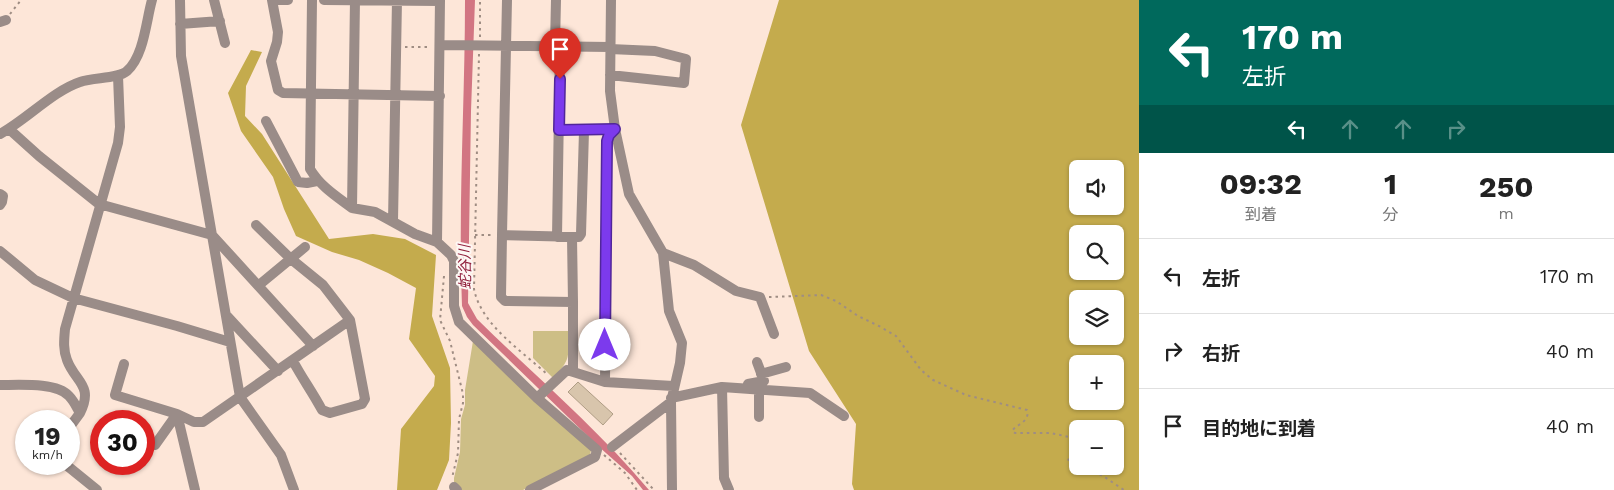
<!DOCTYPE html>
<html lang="ja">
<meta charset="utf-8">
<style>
:root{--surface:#fff;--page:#f2f2f2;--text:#222;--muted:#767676;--line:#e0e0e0}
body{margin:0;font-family:"Work Sans","Noto Sans JP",sans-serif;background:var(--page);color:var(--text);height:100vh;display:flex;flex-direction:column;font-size:19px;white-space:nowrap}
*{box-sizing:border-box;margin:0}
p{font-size:16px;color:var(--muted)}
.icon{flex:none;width:28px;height:28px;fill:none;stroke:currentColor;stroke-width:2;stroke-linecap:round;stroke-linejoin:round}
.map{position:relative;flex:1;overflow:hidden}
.details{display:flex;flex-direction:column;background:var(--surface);width:475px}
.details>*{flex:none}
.banner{background:#00695c;color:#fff;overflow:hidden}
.tools{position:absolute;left:1069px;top:160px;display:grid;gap:10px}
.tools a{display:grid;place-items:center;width:55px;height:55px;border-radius:8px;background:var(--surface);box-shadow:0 1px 4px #0004;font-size:25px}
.speed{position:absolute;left:15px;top:410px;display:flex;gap:10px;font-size:25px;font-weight:700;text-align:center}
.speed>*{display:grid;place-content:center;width:65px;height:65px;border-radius:50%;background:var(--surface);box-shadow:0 1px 4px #0004;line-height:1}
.speed small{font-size:12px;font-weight:400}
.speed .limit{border:8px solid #d22;background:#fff;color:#111}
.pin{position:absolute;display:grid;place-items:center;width:42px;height:42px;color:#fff;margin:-51px -21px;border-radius:50% 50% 50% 0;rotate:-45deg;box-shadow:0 0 5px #0007}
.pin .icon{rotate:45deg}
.me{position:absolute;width:55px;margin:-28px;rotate:0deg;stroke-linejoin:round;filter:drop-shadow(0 0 4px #0008)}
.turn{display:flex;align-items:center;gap:18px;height:105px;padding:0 20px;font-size:22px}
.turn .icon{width:65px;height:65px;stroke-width:2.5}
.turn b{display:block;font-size:35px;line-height:42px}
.lanes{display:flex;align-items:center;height:48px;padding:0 20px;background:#0003;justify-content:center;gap:25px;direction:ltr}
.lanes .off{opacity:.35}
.eta{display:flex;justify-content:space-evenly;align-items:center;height:85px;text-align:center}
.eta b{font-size:30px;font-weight:700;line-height:35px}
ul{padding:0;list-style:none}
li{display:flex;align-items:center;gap:15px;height:75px;padding:0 20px;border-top:1px solid var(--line)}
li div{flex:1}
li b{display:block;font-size:19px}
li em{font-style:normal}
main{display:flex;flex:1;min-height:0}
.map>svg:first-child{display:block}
</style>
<main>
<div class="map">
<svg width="1139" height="490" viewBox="0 0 1139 490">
<rect width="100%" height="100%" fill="#fde6d8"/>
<path fill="#cdbe86" d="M533,331H568C568,357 572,358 553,378L533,358Z
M473,341L591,450L590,456L523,490H460L454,482V478L460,452L461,419L465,405V390Z"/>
<path fill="#c4ab4d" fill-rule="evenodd" d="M779,0H1139V490H854L852,484L856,424L809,351L741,125ZM1078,169H1115V206H1078ZM1078,234H1115V271H1078ZM1078,299H1115V336H1078ZM1078,364H1115V401H1078ZM1078,429H1115V466H1078Z
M251,50L262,52L246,86L245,116L262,134L329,239L373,234L405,239L436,255L432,316L450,368L451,423L449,460L437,490H397L401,429L434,386L435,376L409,339L416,288L388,273L359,260L332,252L296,236L284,209L273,177L241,131L228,93Z"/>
<path fill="#d27582" d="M465,0H475L471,111L468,303L477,319C534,375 597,428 649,490H643L632,476L598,446L473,325L467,317L462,306C458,204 465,102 465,0Z"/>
<path fill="#d8c5ac" stroke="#af9d85" d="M578,382L613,414L603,425L568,392Z"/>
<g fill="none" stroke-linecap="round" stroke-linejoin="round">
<path stroke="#9f8d83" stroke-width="2" stroke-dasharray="2.5 4" stroke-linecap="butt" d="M10,14L21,0
M480,37V0
M405,47H430
M479,54L474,289C481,325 522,351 548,375
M475,235H492
M444,276L440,320L450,341L463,394V403L459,419L458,453L452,478
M769,297L821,295L836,301L858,316L879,326L896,336L921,370L933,380L966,395L1027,410L1028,413C1025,425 1018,423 1012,431L1015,433H1051L1078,439
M620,453L654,490
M604,455L625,473L637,490
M1078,455H1072L1067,459L1078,464
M1082,466L1103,476L1124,490"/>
<path stroke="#9a8c88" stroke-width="10" d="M180,0L181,56L240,397L281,455L294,490
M214,0L225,43
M272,0L278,32L277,42L271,61L278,90L283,93L440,96
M272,0H288
M312,0L310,169C321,187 336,196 352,208
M324,0L440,1
M355,0L352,208L375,212L415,234L437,242L440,0
M611,0L610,91L615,129L629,194L663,253L669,311L682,343L680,363L671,402L672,490
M0,22L6,20
M180,24L220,21
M440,45L610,47
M555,45L556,0
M610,49L655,51L686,59L684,83L610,75
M266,121L298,182L307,183L317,181
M9,129L39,156L99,204L212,235L313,346
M559,130L615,129
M0,134C26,120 53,91 80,82C93,77 118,79 127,71C144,56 146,21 152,0
M0,194L3,196L2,202L0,205
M393,221L397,0
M256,225L291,259L323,285L350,320L365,399L362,404L330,413L322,410C313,393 302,378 293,361
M502,235L507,0
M557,237L560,45
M572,237L573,302L505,301L501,297L502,235L579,237L581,234L584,131
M437,242L451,255L454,261V306L459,322L537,398L597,450L595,457L530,490
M0,251L35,280L73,298L177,326L230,342
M663,253L694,265L736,291L760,297L774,334
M259,285L305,247
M226,315L278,371
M124,364L115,395L177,414L194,422H203L350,320
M573,372V302
M761,374L786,367
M605,382L607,141L609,135L615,129
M748,384L764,381L757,362
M0,385C18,385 57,382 69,396C74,401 77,408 80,413L69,428
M722,387L810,393L844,416
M537,398L567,370L605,382L673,386
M671,398L722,387L724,478L729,490
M80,413C94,385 75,382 67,360C63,350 64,340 65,329L118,143L120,127L118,76
M177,414L195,490
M759,417V389
M155,445L177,414
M612,447L671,402
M65,464L97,490
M454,487L457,490"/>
</g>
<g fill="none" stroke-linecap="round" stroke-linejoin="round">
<defs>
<path id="route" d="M560,79L559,130L615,129L609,135L607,141L605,345"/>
</defs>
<use href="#route" stroke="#51269a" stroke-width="12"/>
<use href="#route" stroke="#7c3aed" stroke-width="9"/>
</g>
<g text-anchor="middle" stroke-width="4" stroke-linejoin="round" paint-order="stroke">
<g font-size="15" font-style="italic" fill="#8f1f3b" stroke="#fdf7f4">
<text transform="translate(465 267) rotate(-91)" y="5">蛇谷川</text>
</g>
</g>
</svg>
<div class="tools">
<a><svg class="icon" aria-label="sound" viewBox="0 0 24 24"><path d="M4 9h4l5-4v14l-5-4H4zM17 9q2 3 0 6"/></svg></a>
<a><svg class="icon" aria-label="search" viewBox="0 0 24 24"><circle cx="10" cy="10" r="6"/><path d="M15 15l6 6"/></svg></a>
<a><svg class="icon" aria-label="layers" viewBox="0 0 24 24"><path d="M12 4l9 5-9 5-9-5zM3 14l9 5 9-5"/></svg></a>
<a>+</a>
<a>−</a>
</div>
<div class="speed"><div>19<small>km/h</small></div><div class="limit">30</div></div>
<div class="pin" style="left:560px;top:79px;background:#d93025"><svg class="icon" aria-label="arrive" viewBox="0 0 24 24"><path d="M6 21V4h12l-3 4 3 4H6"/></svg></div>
<svg class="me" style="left:605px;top:345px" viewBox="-20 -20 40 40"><circle r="19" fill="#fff"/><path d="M0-13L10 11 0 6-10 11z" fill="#7c3aed"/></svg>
</div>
<section class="details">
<div class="banner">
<div class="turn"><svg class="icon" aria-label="left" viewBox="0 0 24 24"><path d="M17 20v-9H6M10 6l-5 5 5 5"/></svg><div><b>170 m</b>左折</div></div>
<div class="lanes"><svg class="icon" aria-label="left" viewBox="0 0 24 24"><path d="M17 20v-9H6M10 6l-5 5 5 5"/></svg><svg class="icon off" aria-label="ahead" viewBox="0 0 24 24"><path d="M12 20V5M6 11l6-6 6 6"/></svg><svg class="icon off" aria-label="ahead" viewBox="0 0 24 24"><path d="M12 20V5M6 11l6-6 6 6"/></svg><svg class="icon off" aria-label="right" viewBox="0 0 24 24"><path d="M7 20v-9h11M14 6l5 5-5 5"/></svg></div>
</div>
<div class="eta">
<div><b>09:32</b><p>到着</p></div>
<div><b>1</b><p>分</p></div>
<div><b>250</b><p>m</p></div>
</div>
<ul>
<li><svg class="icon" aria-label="left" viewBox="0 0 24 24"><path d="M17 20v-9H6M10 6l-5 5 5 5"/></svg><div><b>左折</b></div><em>170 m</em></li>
<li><svg class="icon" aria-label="right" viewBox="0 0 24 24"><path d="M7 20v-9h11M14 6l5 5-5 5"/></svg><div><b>右折</b></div><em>40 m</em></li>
<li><svg class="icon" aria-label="arrive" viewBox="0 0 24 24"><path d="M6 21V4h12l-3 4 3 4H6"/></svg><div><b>目的地に到着</b></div><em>40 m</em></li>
</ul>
</section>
</main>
